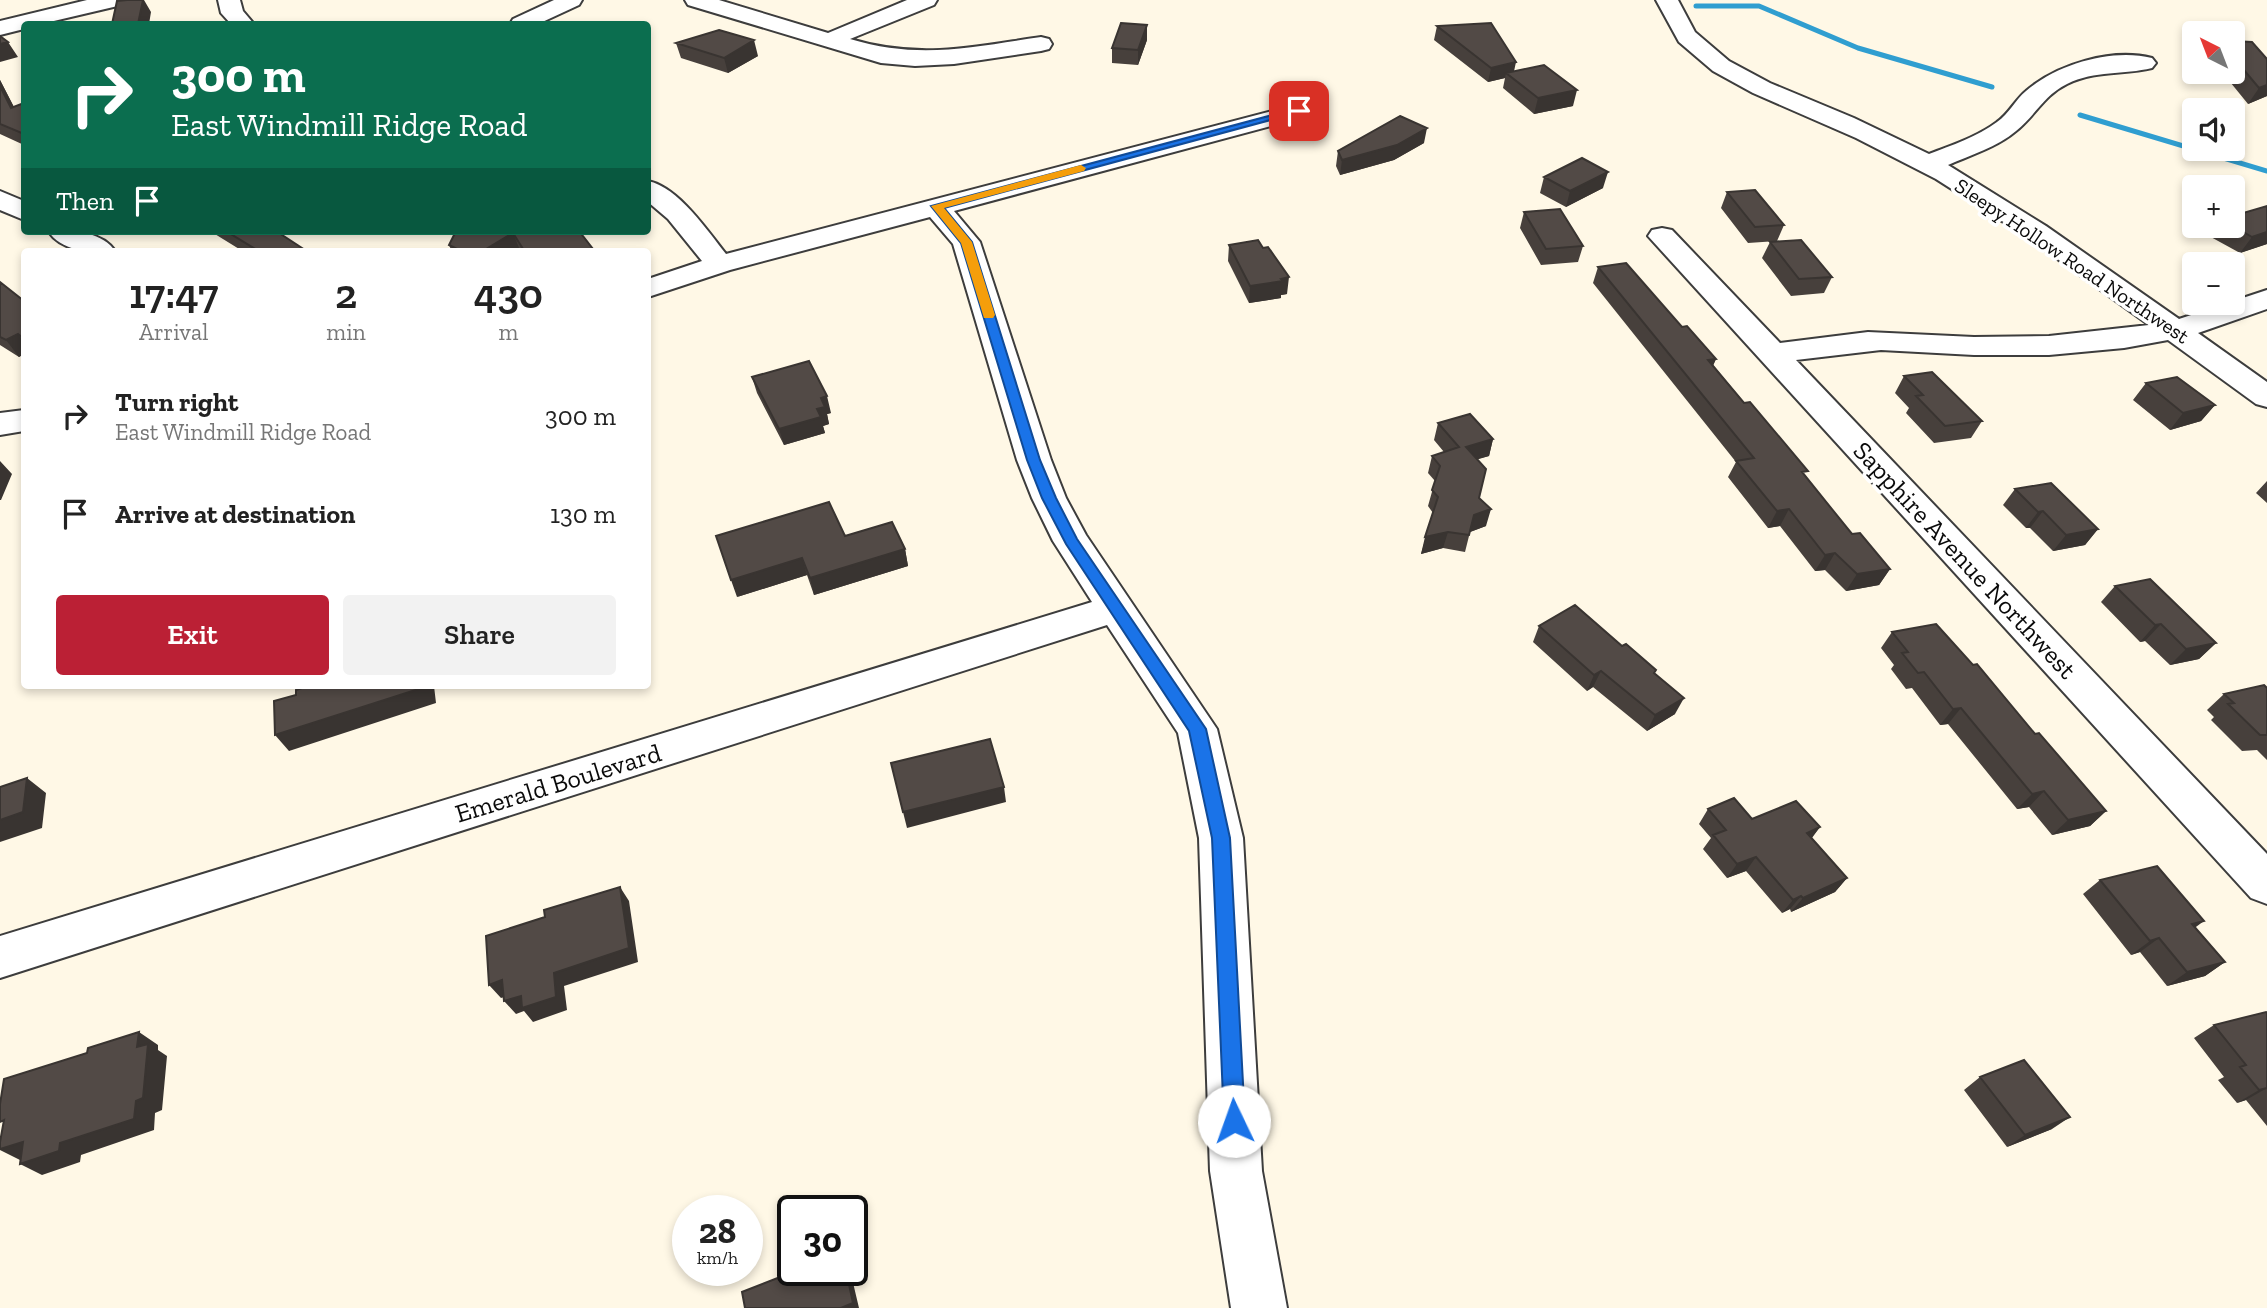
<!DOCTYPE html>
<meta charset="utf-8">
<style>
:root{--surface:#fff;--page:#f2f2f2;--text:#222;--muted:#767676;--accent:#bb2035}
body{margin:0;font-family:"Zilla Slab",serif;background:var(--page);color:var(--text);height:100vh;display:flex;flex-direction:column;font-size:26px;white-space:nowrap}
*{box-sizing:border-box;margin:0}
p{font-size:23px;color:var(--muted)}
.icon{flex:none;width:38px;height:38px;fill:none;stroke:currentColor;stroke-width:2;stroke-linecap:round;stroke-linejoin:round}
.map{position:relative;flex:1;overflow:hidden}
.drawer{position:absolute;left:21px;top:248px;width:630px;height:441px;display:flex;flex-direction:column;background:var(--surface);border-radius:7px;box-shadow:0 4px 10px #0003}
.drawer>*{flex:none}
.hud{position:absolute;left:21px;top:21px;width:630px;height:214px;border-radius:7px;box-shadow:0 4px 10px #0003;background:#0b6e4f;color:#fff;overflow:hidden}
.needle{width:46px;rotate:318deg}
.tools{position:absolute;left:2182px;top:21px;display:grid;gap:14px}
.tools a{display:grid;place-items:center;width:63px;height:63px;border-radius:7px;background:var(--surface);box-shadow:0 4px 10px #0003;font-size:35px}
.speed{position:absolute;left:672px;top:1195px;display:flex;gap:14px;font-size:35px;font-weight:700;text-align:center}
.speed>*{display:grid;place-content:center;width:91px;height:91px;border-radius:50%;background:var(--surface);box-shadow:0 4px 10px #0003;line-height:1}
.speed small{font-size:18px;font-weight:400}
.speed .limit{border:4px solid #111;border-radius:10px;background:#fff;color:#111}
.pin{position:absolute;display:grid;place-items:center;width:60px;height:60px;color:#fff;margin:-30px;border-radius:14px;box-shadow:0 4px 10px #0006}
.me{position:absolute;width:77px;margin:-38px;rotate:357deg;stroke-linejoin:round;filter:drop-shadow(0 0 5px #0008)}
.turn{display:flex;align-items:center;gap:24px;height:147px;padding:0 35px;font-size:32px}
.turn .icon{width:91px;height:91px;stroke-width:2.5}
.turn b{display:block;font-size:49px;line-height:60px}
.then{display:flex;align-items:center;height:66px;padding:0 35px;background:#0003;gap:14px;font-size:26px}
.eta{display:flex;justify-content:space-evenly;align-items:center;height:119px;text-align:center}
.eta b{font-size:42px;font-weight:600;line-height:49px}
.cta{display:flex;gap:14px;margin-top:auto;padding:14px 35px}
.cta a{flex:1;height:80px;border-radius:7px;background:var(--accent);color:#fff;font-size:28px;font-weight:600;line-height:80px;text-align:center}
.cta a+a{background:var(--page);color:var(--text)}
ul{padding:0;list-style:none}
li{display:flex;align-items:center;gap:21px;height:98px;padding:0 35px}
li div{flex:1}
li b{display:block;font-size:26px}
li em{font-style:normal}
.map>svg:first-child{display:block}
</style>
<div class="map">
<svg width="2267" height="1308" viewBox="0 0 2267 1308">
<rect width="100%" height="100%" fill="#fff8e6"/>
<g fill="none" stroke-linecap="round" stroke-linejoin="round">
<path stroke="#309ed0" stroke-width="5" d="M1696,6H1759L1858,48L1992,87
M2080,115L2267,171"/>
<defs>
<path id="minor" d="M87,0H125L122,5L41,24H24V29L0,35V21Z
M218,0H240L243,11L254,24H231L221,13Z
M554,0H582L579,5L538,24H510L513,19Z
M685,0H719L828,33L907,0H937L934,5L850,39C920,60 971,47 1041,37L1049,39L1052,44L1049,49L1041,51L954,64L915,66L881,63L688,5Z
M1656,0H1678L1695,32L1729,61L1770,83L1854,118L1929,154C1952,145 1977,137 1997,122C2009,114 2015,100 2026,91C2057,64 2112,48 2152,58L2156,63L2152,68C2124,75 2095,70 2067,84C2044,95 2035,116 2016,131C1997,147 1971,155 1948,165L2046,226L2179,319L2267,290V309L2198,333L2267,382V407L2256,404L2168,340L2124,348L2049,355H1974L1881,350L1796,360L2267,854V904L2251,898L1648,236L1652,230L1662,228L1672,230L1780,343L1868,332L1974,337L2049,336L2149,325L2027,237L1936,179L1856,138L1753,93L1713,71L1679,42Z
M1299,104L1308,106L1311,111L1308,116L954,211L980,242L1051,460L1066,498L1086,535L1217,729L1243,838L1262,1171L1287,1308H1231L1210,1171L1199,838L1178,733L1107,625L0,978V936L1092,602L1053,541L1032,498L1017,460L953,244L930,217L730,270L648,297V279L702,261L668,219L648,202V181C678,187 707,230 726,254Z
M0,191L24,201V220L0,210Z
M48,231C72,231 101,230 116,252C92,252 63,253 48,231Z
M24,410V431L0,435V413Z"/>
</defs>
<use href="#minor" stroke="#3d3d3d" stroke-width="4"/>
<use href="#minor" fill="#fff" fill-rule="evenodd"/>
</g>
<path fill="#47403c" d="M1437,26L1514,71L1573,106L1534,114L1503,88L1505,78L1488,82L1434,40Z
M1147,40L1138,65L1112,63V48Z
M2233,41L2267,59V96L2248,104L2222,72H2233Z
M676,43L758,56L728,73L681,58Z
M0,80L14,107L24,103V145L0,134Z
M1424,143L1394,160L1340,175L1336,166L1338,151Z
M1544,177L1603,188L1566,207L1540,193Z
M1727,192L1784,225L1777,241L1748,243L1721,208Z
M1524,212L1583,246L1578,262L1541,265L1520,228Z
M2216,226H2233L2267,244L2240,253L2209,236Z
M210,231H276L308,252H244Z
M456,231H579L594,252H522L519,248L513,252H452L449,245Z
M1770,242L1832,277L1824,293L1791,296L1762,258Z
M1229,245L1263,248L1287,294L1281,295V298L1249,303L1228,261Z
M1598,267L1682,327L1716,359L1713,365L1805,476L1852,534L1890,569L1879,585L1846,591L1825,570L1815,571L1780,526L1768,528L1728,477L1736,462L1593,283Z
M0,282L24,301V354L19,357L0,345Z
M1904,376L1982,421L1971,438L1934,443L1906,413L1909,408L1895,393Z
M752,377L831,413L827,414L829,424L823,426L825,433L784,445L757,393Z
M2146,383L2215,405L2201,421L2170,430L2133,400Z
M1438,423L1493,439L1489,456L1477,459L1479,498L1486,526L1470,532L1465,552L1443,548L1421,554L1433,513L1428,506L1435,481L1428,473L1432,456L1444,452L1434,440Z
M2267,481V503L2256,493Z
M2015,489L2098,529L2085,545L2053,551L2030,528H2026L2003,505Z
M845,536L905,549L908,566L814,595L807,575L737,597Z
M2115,586L2216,643L2199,659L2170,665L2145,641L2140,642L2101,602Z
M1539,626L1654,673L1675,714L1647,731L1593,687L1587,691L1533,642Z
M1892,632L2035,734L2106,811L2090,826L2052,835L2029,807L2017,809L1948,724L1940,725L1912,688L1906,689L1891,669L1894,665L1881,648Z
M2267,688V760L2257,750L2242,751L2211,720L2214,717L2207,710L2224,694Z
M1708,809L1752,819L1820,827L1811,838L1847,878L1835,892L1791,912L1790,909L1782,913L1746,871L1727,878L1703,849L1711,838L1699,824Z
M2100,880L2225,962L2205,976L2167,986L2140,952L2131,955L2083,894Z
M2267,1013V1126L2246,1100L2237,1103L2218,1080L2224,1077L2194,1038L2214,1025Z
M1980,1077L2052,1129L2007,1147L1964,1090Z"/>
<path fill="#393431" d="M143,0H144L151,12L149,24H138Z
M1147,25V40L1138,65V50Z
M754,40L758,56L728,73L724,58Z
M8,42L18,57L0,62V44Z
M1516,62L1513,76L1506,73L1505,78L1488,82L1491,68Z
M0,80L22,123L11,108L0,86Z
M2267,85V96L2248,104L2259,88Z
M1577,90L1573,106L1534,114L1538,98Z
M1427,128L1424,143L1394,160L1340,175L1342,160Z
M1608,172L1603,188L1566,207L1570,191Z
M2267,232V244L2240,253L2252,237Z
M513,233L519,248L513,252H481Z
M1289,277L1287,294L1281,295V298L1249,303L1250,286Z
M18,334L24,343V354L19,357L6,340Z
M1716,359L1709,375L1708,360Z
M827,396L831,413L827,414L829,424L823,426L825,433L784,445L779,429L817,409L821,398Z
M2215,405L2201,421L2170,430L2183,413Z
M1493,439L1489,456L1462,464L1466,447Z
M0,461L12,474L1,500H0Z
M1491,509L1486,526L1470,532L1474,515Z
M1789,509L1780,526L1768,528L1777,511Z
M2043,511L2030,528H2026L2038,512Z
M2098,529L2085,545L2053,551L2066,535Z
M1448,532L1443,548L1421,554L1425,537Z
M905,549L908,566L814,595L810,578Z
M1835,553L1825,570L1815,571L1825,555Z
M802,558L807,575L737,597L731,580Z
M1890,569L1879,585L1846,591L1857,574Z
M2161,624L2145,641L2140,642L2155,625Z
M2216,643L2199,659L2170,665L2186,649Z
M1601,671L1593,687L1587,691L1594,675Z
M425,686H434L436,703L289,751L275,735Z
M1684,698L1675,714L1647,731L1655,715Z
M1961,708L1948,724L1940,725L1953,709Z
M27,778L46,793L42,828L0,842V820Z
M1004,787L1006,802L907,828L903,812Z
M2044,791L2029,807L2017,809L2032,794Z
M2106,811L2090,826L2052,835L2068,820Z
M1820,827L1809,842L1807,833Z
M1756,857L1746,871L1727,878L1737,864Z
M1847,878L1835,892L1791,912L1803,898Z
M620,887L629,901L638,962L564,986L567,1010L533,1022L524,1011L516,1014L504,1001L521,996L554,973Z
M1801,896L1790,909L1782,913L1793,900Z
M2204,921L2185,935L2192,924Z
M2159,938L2140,952L2131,955L2150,941Z
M2225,962L2205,976L2167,986L2187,972Z
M502,980L514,994L501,998L489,985Z
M139,1032L158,1045V1050L167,1056L162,1110L155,1113L154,1130L81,1155L80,1162L42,1175L20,1164L60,1143L136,1101L137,1047Z
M2267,1088L2246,1100L2237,1103L2259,1090Z
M2070,1117L2052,1129L2007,1147L2025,1135Z
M23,1142L22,1161L0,1150V1149Z
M846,1270H850L859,1308H841Z"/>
<path fill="#524a46" stroke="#393431" stroke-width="2" d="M127,0H143L138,24H112L117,1Z
M1121,23L1147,25L1138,50L1112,48Z
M1491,23L1516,62L1491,68L1437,26Z
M719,30L754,40L724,58L676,43Z
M0,36L8,42L0,44Z
M2233,41L2252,42L2267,59V85L2259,88L2233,57Z
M1544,65L1577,90L1538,98L1506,73Z
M0,86L11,108L24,103V134L0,124Z
M1400,116L1427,128L1397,145L1342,160L1338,151Z
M1582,158L1608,172L1570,191L1544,177Z
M1755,190L1784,225L1755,227L1727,192Z
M2267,206V232L2252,237L2233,226V216Z
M1560,209L1583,246L1546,249L1524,212Z
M226,231H276L308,252H260Z
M456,231H579L593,249L584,252H525L513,233L481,252H463L449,245Z
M1258,240L1263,248L1268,247L1289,277L1281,279L1283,281L1250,286L1229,245Z
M1801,240L1832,277L1799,279L1770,242Z
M1626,263L1682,327L1687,326L1716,359L1708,360L1744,403L1750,402L1808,471L1802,472L1852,534L1860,533L1890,569L1857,574L1835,553L1825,555L1789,509L1777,511L1736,461L1754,458L1598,267Z
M0,282L24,301V339L18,334L6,340L0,337Z
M809,361L827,396L821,398L825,407L817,409L821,417L779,429L752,377Z
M1932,372L1982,421L1945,426L1916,396L1923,395L1904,376Z
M2177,377L2215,405L2183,413L2146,383Z
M1470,414L1493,439L1466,447L1486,469L1479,498L1491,509L1474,515L1469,535L1448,532L1425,537L1438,497L1432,490L1440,466L1432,456L1459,447L1438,423Z
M2051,483L2098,529L2066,535L2043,511L2038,512L2015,489Z
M829,502L845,536L892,522L905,549L810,578L802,558L731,580L716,536Z
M2150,579L2216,643L2186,649L2161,624L2155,625L2115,586Z
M1575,605L1622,646L1626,644L1656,670L1654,673L1684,698L1655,715L1601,671L1594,675L1539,626Z
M1936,624L1973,665L1977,664L2035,734L2039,733L2106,811L2068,820L2044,791L2032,794L1961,708L1953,709L1924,672L1918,673L1902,653L1908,652L1892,632Z
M2264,685L2267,688V735H2260L2228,704L2234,703L2224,694Z
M308,686H425V687L275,735L274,701L296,695V690Z
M990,739L1004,787L903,812L891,763Z
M27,778L23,812L0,820V787Z
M1734,798L1752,819L1796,801L1820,827L1807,833L1847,878L1803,898L1801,896L1793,900L1756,857L1737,864L1713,835L1726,830L1708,809Z
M2157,866L2204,921L2192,924L2225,962L2187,972L2159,938L2150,941L2100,880Z
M620,887L629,948L554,973L556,997L522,1008L521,996L504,1001L502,980L489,985L486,936L545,917L544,910Z
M2266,1012L2267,1013V1088L2259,1090L2240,1067L2246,1065L2214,1025Z
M139,1032L137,1047L148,1044L143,1098L136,1101L134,1119L60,1143L59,1151L20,1164L23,1142L0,1149V1142L4,1120L0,1122V1104L4,1079L87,1053L88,1048Z
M2024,1060L2070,1117L2025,1135L1980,1077Z
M798,1270H846L853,1303L841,1308H745L742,1292Z"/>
<path fill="#1a73e8" stroke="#114b97" stroke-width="2" d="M1295,109L1304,111L944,208L972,242L1040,460L1056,498L1077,539L1206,729L1230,838L1245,1121L1241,1128L1234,1131L1227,1128L1224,1121L1212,838L1189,731L1066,544L1042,498L1027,460L961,243L931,206Z"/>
<path fill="#f59e0b" d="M1081,165L1086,168L1084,171L944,208L972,242L995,315L993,318H984L961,243L931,206Z"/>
<g text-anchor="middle" stroke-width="7" stroke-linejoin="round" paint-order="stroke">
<g font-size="21" fill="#0a0a0a" stroke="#fff">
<text transform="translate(2072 261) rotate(34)" y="7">Sleepy Hollow Road Northwest</text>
</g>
<g font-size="26" fill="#0a0a0a" stroke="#fff">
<text transform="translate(1965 560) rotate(47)" y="9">Sapphire Avenue Northwest</text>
<text transform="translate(558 783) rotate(-17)" y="9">Emerald Boulevard</text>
</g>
</g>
</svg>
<div class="tools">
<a><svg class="needle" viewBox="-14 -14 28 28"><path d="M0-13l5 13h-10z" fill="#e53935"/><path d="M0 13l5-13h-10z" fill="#767676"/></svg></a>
<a><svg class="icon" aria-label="sound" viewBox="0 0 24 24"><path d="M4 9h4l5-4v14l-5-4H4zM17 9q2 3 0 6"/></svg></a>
<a>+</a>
<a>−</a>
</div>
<div class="speed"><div>28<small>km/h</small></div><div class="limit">30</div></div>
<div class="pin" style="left:1299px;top:111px;background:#d93025"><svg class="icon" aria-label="arrive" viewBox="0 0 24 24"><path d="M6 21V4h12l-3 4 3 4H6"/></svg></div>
<svg class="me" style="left:1234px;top:1121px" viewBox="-20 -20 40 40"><circle r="19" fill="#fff"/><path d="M0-13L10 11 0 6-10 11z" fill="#1a73e8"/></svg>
<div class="hud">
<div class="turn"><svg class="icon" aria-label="right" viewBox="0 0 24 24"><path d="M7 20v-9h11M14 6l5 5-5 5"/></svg><div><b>300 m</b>East Windmill Ridge Road</div></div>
<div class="then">Then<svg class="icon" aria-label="arrive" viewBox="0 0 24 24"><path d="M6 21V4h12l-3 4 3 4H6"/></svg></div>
</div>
<section class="drawer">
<div class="eta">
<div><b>17:47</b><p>Arrival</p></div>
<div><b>2</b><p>min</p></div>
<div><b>430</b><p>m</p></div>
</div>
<ul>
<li><svg class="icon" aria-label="right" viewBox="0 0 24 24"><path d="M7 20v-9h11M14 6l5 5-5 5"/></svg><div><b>Turn right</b><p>East Windmill Ridge Road</p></div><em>300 m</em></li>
<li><svg class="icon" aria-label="arrive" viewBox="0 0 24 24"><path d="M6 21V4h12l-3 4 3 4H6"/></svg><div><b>Arrive at destination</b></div><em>130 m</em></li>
</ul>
<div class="cta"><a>Exit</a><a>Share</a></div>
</section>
</div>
